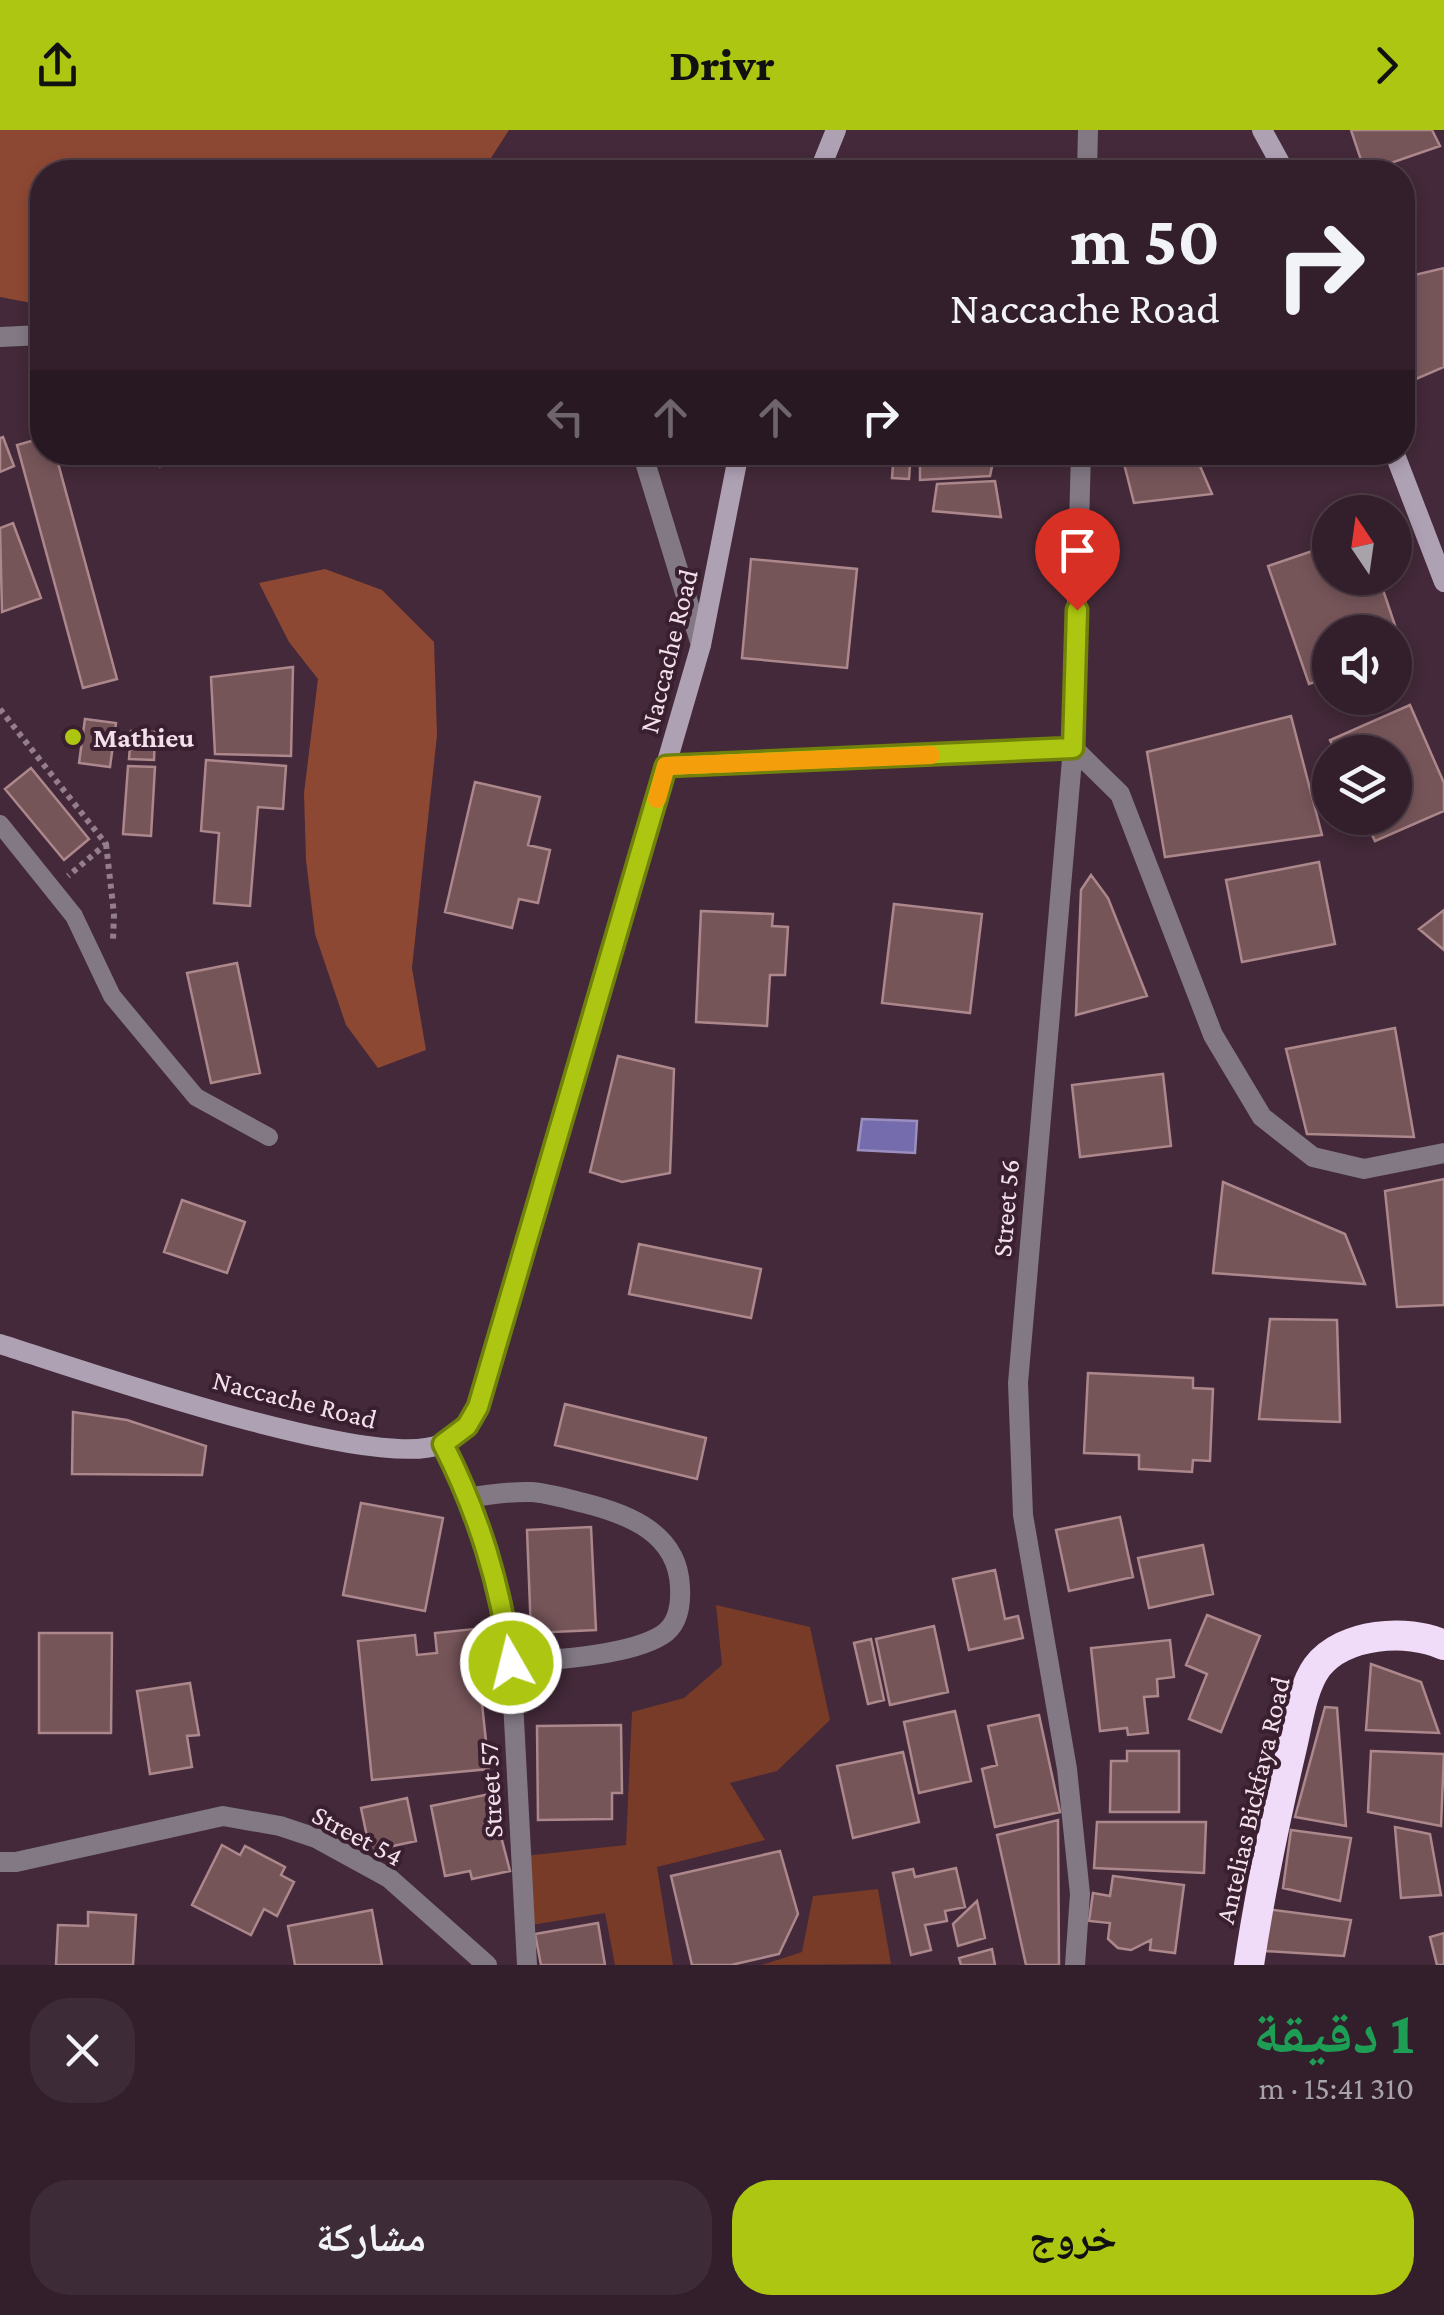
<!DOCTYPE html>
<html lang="ar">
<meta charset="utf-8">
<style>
:root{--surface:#321f2b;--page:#3d2c37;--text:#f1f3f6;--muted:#a8a2a9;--line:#4d3d47;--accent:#acc612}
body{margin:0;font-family:"Crimson Pro","Noto Naskh Arabic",serif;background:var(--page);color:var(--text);direction:rtl;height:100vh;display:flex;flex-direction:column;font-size:38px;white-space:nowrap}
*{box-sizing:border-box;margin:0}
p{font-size:32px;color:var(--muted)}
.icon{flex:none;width:55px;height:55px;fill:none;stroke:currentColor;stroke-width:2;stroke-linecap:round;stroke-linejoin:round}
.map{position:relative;height:1835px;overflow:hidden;direction:ltr}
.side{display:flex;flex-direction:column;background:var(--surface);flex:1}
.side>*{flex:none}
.guide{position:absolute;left:30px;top:30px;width:1385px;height:305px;border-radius:40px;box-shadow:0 5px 15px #0003,0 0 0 2px var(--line);direction:rtl;background:#321f2b;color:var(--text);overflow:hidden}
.needle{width:65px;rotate:347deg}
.buttons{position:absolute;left:1312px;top:365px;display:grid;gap:20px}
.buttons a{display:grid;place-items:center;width:100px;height:100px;border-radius:50%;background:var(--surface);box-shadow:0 5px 15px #0003,0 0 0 2px var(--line);font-size:50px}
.pin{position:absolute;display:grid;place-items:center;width:85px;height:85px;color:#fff;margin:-102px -42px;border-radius:50% 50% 50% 0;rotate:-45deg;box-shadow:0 0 10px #0007}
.pin .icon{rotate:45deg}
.me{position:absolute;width:110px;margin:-55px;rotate:352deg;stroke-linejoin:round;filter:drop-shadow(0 0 8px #0008)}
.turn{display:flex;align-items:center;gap:35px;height:210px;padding:0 30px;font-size:45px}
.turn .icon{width:130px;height:130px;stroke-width:2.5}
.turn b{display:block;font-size:70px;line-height:85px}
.lanes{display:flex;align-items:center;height:95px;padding:0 30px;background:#0003;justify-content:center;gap:50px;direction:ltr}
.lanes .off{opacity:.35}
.round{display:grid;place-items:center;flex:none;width:105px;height:105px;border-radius:40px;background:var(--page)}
.head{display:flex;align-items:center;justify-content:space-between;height:170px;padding:0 30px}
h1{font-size:60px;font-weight:800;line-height:75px;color:#1e9e55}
.action{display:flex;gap:20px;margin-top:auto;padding:20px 30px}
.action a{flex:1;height:115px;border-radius:40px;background:var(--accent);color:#111;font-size:40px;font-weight:800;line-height:115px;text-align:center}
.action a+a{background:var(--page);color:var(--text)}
header{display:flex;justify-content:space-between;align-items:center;height:130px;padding:0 30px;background:var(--accent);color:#111;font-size:45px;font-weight:800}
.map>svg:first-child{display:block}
</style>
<header><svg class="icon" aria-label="forward" viewBox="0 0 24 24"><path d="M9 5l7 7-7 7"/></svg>Drivr<svg class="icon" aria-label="share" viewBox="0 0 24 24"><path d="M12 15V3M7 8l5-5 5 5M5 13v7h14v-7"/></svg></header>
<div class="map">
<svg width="1444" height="1835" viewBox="0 0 1444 1835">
<rect width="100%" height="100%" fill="#432939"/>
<path fill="#783b28" d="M716,1475L810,1497L830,1590L777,1641L730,1653L765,1710L657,1737L673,1835H615L605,1783L525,1796L515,1727L626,1715L632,1582L684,1568L722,1535Z
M878,1759L891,1834L762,1835L802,1822L813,1766Z"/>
<path fill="#8d4833" d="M0,0H509L482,42H42V175L0,167Z
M325,439L382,460L434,512L437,605L412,838L426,920L378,938L346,895L315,804L306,730L304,663L318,549L289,512L259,453Z"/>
<path fill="#756cad" stroke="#9a8fbf" stroke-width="2.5" d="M862,989L917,991L915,1023L858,1020Z"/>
<path fill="#765559" stroke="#ac878b" stroke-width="2.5" d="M1351,0H1432L1440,16L1365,42Z
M1444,138V237L1402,255V148Z
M3,307L14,336L0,342V308Z
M42,308V322H55L117,549L83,558L17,315Z
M158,322H252V324L160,336Z
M894,322H911L909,349L892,348Z
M920,322H995L990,346L920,350Z
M1121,322H1194L1212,364L1134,373Z
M995,351L1001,387L933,381L937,354Z
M13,393L41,468L2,482L0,398Z
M1330,415V448H1379L1404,522L1395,525V502H1330V547L1309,554L1268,436Z
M751,429L857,439L847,538L742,528Z
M293,537L291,626L215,624L211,547Z
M1410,575L1444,653V681L1375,711L1364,688H1395V622H1336L1330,610Z
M1291,586L1322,705L1165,727L1147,622Z
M85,589L116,593L110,637L79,633Z
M131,601L155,602L154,630L129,629Z
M206,630L286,636L283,679L258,677L250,776L214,773L219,703L201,701Z
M128,636L155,637L151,706L123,704Z
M31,638L89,709L64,730L5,659Z
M475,652L540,667L528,715L550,720L538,773L519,769L512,798L445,782Z
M1319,732L1335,814L1242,832L1226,750Z
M1091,745L1108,768L1147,866L1076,885L1081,760Z
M894,774L982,784L970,883L882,873Z
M1444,780V820L1419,799Z
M701,781L773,784L772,796L788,797L785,845H770L767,896L696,892Z
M237,833L260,943L211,953L187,843Z
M1395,898L1414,1007L1307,1004L1286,919Z
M618,926L674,939L670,1043L622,1052L590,1042Z
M1163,944L1171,1016L1080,1027L1072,955Z
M1444,1049V1175L1397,1177L1385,1061Z
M1223,1052L1345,1104L1365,1154L1213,1143Z
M182,1070L245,1092L227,1143L164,1122Z
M639,1114L761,1139L751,1188L629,1164Z
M1270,1189L1337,1190L1340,1292L1259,1289Z
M1088,1243L1193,1248V1258L1213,1259L1210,1331L1193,1330L1192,1342L1139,1339V1325L1084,1323Z
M565,1274L706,1308L697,1349L555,1315Z
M73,1282L127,1290L206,1316L202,1345L72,1344Z
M361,1373L443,1388L425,1481L343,1465Z
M1120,1387L1133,1447L1069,1461L1056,1400Z
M591,1397L596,1500L531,1503L527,1400Z
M1203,1415L1213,1464L1149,1478L1138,1428Z
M995,1440L1005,1489L1018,1486L1023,1508L969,1520L953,1449Z
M1207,1485L1260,1506L1221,1602L1189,1589L1207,1544L1186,1535Z
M934,1496L948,1562L890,1575L876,1509Z
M474,1499L489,1639L372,1650L358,1511L415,1505L417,1525L437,1523L435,1503Z
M39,1503H112L111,1603H39Z
M871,1509L884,1570L868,1574L854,1513Z
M1170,1510L1174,1547L1157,1549L1158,1566L1144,1567L1148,1603L1128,1605L1127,1598L1100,1601L1091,1518Z
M1371,1534L1421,1552L1439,1603L1366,1600Z
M190,1553L199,1605L187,1606L192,1637L150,1644L137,1561Z
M1325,1577L1337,1578L1346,1696L1295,1687Z
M955,1581L971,1651L919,1663L904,1592Z
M1039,1585L1060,1682L995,1697L982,1639L997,1635L988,1596Z
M621,1595L622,1663H612V1689L538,1690L537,1596Z
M1127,1621H1179V1682H1110L1111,1631H1127Z
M1371,1621L1444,1624L1441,1696L1368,1682Z
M903,1622L919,1692L853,1708L837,1636Z
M490,1664L510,1741L472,1749L470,1741L445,1746L431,1676Z
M407,1668L416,1711L370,1721L361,1678Z
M1058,1690L1059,1835H1026L997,1705Z
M1097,1692H1206L1204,1743L1094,1738Z
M1395,1697L1430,1704L1441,1765L1401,1768Z
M1291,1700L1351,1708L1340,1771L1283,1758Z
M222,1715L240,1725L245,1716L285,1737L281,1745L294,1752L277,1786L264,1779L251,1805L192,1775Z
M780,1721L798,1784L779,1824L731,1835H692L671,1746Z
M956,1738L965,1777L945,1781L947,1791L925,1795L931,1820L911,1825L893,1743L913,1739L915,1747Z
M1113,1746L1184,1755L1175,1823L1150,1820L1151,1810L1131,1820L1118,1818L1108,1809L1110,1793L1089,1791L1093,1763L1110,1766Z
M977,1771L985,1808L958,1816L953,1794Z
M1266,1779L1351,1790L1344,1826L1265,1821Z
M372,1780L382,1835H295L288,1796Z
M88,1782L136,1785L133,1835H56L58,1795L88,1796Z
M598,1793L605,1835H541L535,1804Z
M1444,1803V1835H1437L1430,1807Z
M992,1819L995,1835H961L959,1828Z"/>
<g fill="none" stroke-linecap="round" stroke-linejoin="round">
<path stroke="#947e8b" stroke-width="6" stroke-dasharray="5 5" stroke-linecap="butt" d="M0,579L106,714L68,746
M106,714L114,784L113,810"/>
<path stroke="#827985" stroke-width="18" d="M0,694L74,786L112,866L196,967L269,1007"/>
<path stroke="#827985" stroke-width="20" d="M1087,42L1088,0
M0,207L42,205
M642,322L701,515
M667,636L1073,618L1120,664L1213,905L1262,987L1313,1027L1364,1039L1444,1023
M443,1314L470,1367L489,1421L503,1476L511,1533L527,1835
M470,1367C490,1365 511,1361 531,1362C548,1363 567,1369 584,1373C628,1384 678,1403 680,1457C681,1475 678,1495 662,1505C629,1526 550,1530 511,1533
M0,1732H16L223,1686L280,1696L316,1708L389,1748L487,1835
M1075,1835L1080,1764L1067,1639L1023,1385L1018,1253L1073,618L1081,322"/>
<path stroke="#afa1b4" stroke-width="20" d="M1262,0L1285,42
M819,42L836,0
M1394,322L1444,452
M0,1214C80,1239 376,1343 441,1314C481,1297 487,1248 498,1212L701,515L739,322"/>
<path stroke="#f0dbf9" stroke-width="30" d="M1249,1835C1260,1762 1275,1690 1292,1617C1298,1592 1302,1558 1317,1537C1343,1503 1407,1498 1444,1515"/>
</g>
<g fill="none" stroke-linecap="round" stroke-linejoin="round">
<defs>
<path id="route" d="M511,1533C500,1454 479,1385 443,1314L467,1296L478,1277L666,636L1073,618L1077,480"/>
</defs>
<use href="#route" stroke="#70810c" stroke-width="25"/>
<use href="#route" stroke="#acc612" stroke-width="18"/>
<path stroke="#f59e0b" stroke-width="18" d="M657,669L666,636L931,625"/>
</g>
<circle fill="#acc612" stroke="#391f2f" stroke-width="4" cx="73" cy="607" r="10"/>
<g text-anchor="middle" stroke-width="8" stroke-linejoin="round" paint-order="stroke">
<g font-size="28" fill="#f2e1ea" stroke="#391f2f">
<text transform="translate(668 521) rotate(-76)" y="10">Naccache Road</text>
<text transform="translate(1005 1078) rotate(-85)" y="10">Street 56</text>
<text transform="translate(295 1269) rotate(14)" y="10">Naccache Road</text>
<text transform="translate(490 1660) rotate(-93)" y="10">Street 57</text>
<text transform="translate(1252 1670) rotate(-77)" y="10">Antelias Bickfaya Road</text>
<text transform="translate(358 1705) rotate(28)" y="10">Street 54</text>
</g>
<g font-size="28" font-weight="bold" fill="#f2e1ea" stroke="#391f2f" text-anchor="start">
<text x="93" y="617">Mathieu</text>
</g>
</g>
</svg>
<div class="buttons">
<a><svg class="needle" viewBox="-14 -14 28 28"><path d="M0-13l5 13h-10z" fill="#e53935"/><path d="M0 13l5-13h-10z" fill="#a8a2a9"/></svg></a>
<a><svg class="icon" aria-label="sound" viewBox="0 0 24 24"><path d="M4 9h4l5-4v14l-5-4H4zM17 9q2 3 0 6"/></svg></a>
<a><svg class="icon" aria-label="layers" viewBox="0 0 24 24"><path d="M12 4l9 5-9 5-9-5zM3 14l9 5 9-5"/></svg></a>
</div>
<div class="pin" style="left:1077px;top:480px;background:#d93025"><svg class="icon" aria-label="arrive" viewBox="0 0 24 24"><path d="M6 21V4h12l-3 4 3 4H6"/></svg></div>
<svg class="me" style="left:511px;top:1533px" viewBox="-20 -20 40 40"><circle r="17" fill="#acc612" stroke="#fff" stroke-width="3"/><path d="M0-11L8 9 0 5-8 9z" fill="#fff"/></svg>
<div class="guide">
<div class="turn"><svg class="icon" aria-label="right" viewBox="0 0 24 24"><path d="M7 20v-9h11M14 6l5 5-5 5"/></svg><div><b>50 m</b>Naccache Road</div></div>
<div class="lanes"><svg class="icon off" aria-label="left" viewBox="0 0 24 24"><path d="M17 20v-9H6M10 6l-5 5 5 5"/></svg><svg class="icon off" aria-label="ahead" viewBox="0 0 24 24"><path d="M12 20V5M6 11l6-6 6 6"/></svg><svg class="icon off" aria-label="ahead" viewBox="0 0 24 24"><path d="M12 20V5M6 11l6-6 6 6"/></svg><svg class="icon" aria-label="right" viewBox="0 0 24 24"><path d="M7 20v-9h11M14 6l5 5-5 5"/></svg></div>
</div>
</div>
<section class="side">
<div class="head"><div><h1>1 دقيقة</h1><p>310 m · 15:41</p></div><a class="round"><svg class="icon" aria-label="close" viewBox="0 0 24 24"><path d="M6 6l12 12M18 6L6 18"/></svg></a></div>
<div class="action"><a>خروج</a><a>مشاركة</a></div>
</section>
